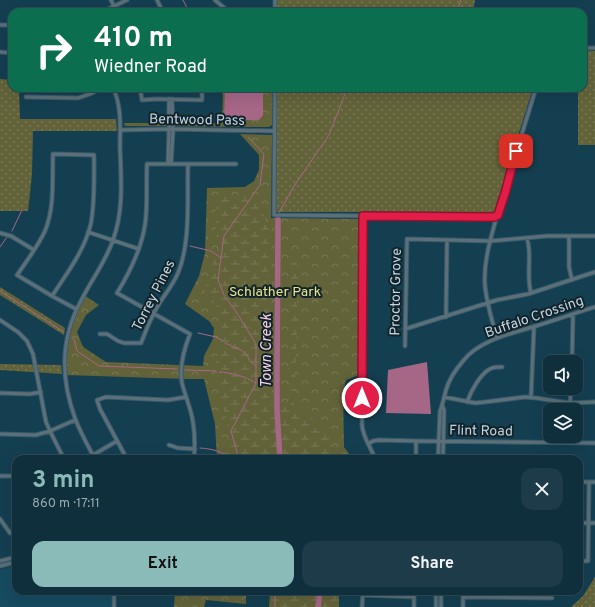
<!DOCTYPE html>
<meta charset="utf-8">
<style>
:root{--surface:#0f2f3d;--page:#1d3b48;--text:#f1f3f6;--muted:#9ba9b0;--line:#2f4a57;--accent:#8bbbb9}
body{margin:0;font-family:Overpass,sans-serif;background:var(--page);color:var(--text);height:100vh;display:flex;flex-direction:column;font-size:15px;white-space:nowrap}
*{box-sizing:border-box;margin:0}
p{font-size:13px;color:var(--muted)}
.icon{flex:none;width:22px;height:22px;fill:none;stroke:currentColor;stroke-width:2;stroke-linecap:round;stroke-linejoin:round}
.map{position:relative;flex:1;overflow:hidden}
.panel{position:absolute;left:12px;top:455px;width:571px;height:140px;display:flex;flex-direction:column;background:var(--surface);border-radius:12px;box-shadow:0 4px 16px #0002,0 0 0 1px var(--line)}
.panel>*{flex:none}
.top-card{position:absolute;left:8px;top:8px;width:579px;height:84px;border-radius:12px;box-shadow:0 4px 16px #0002,0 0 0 1px var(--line);background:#0b6e4f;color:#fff;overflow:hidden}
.tools{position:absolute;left:543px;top:355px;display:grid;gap:8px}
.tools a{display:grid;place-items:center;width:40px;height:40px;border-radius:8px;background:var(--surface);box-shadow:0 4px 16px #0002,0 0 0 1px var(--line);font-size:20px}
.pin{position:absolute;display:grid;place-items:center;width:34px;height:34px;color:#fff;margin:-17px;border-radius:8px;box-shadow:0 2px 6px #0006}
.me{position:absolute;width:44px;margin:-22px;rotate:0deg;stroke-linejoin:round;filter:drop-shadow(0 0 3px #0008)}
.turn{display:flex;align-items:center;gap:14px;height:84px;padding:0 20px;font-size:18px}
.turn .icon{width:52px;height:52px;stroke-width:2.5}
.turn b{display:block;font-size:28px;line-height:34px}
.round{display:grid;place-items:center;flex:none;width:42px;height:42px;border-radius:12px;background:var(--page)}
.overview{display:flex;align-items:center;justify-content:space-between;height:68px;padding:0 20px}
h1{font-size:24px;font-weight:700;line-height:30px;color:var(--accent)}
.cta{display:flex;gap:8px;margin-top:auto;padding:8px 20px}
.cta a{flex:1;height:46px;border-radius:12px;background:var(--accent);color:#111;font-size:16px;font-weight:700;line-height:46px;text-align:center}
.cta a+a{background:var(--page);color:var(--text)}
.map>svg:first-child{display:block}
</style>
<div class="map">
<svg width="595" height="607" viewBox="0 0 595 607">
<defs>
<pattern id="grass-dots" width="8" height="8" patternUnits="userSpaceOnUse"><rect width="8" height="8" fill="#63633a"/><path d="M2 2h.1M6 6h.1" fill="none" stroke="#787956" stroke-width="1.8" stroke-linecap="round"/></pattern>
<pattern id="forest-crowns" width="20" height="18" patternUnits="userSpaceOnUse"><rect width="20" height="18" fill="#63633a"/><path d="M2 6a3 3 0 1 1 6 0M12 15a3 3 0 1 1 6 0" fill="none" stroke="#787956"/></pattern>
<pattern id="wetland-marsh" width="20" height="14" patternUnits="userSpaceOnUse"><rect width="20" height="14" fill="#63633a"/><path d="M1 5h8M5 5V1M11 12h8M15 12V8" fill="none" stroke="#787956"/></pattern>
</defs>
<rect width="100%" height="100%" fill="#143f51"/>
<path fill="#164b60" d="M16,565V591H112L111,607H0V570Z"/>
<path fill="url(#grass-dots)" d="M276,0H475L473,12H276Z
M583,51H595V145H578V88H583Z
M0,79L12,80V88H19L20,119H116L117,131H33L32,174L28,211H0Z
M276,88H533L494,212H276Z
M0,287L65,328L64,335L0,295Z
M0,364L61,365L62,374L0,370Z
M595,577V607H571L583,596Z"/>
<path fill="url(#forest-crowns)" d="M223,88H273L272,125L269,127L125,126L124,123H222Z
M240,134L272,135L271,218L358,219L359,375L346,380L343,392L344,447L353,459H217L215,424L204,379H188L65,375L67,337L84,295L99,305L86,315L77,332L83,347L106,362L203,366L204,356L213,339L214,328L209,321L185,304L199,276L205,253L207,188L245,187L254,181L259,170V155Z
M175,591H246V604L206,600L204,607H174Z"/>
<path fill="url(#wetland-marsh)" d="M249,195L261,208L269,231L267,294L269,404L288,405L289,290L290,262L294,261L298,265C297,274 299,283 296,291L299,296L297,300V322L296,326L297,331L294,406L319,422L326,432L332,443L334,451L331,459H226L228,447V427L220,392L219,380L215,366L219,347L223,333L216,303L205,292L209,273L218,248L216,228V197Z
M270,591H339V607H269Z"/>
<path fill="#a66786" d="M225,88H263V115L259,120H224Z
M427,362L431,414L386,413L388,370Z"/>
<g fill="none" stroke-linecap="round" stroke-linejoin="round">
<path stroke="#a66786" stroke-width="1" d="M183,0L188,10L190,12
M455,12L457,10L461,0
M279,213L294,186L329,135L345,94L350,88
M12,231L22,210
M190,246L211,251L221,258
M0,247L7,237
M0,291L64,332
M224,295L218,280L224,236L260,185L264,154L248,137
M226,298L235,310L256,344V383L231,431L239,459
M198,333L216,337L223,341
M74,339L77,351L99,366L177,369
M225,343L241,350L247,355L250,361L256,366
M185,370L216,371
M219,372C232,373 245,376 256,383
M200,448C213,449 221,451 232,459
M275,607V591"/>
<path stroke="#a66786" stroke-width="5.5" d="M278,219L277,380V410L280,459
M318,607L320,591"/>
<defs>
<path id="street" d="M111,0L114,6
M157,0L163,12
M215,0L229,12
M102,12L127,0
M275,12V0
M0,25H12
M583,48H595
M0,52L12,53
M140,88L142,100L156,99L202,100V88
M275,88L274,215L486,217H494L497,215L536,88
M26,97L78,98L90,94L101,88
M120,130L169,129L274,131
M168,164L169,129V99
M171,164L173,130L172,99
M363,216L362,425C363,438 371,447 375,459
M88,232L139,249
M0,233L11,236L34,250
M569,236V267L572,280
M527,238C528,242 529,246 529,251C530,265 527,279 531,293
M52,296C67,273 85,250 91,223C95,201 94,177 94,155L53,154C52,179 55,207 45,231C38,246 27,261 17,275L52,296L76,309
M446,317L447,240
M0,320L18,332L27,341L33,354L46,422L50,431L64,459
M405,329L497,300L528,294L595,272
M100,334H107L118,341L124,343H141C146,330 151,317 159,304C165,294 173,285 178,273C191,242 187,198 188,164
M497,338C492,321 487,305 485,286C483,262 491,238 497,215
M405,346L407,239L491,241L547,236H595
M572,362L573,314
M0,393L30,394L41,392
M444,397L475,403L485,402L525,397L536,398L570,403L595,402
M531,397L534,327
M467,402C471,391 481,372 492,368C495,367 499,367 502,367
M570,403L571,388
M442,405L444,410L443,459
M0,434L36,435L50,431L75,420
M368,444L373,441L379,440L416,441L595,443
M169,445L178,448L195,449
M93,455L117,441
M95,459C88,446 80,432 75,418C60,377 60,338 82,299C92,279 106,261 113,240C124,210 121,179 120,147C120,128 122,106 113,88
M127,459L100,409L97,400L106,397L168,400L186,397
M194,459C195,446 195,434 193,422C191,408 185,396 182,383C179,366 184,349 190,334L117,293C130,272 141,250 145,225C148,205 146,184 147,164H236
M416,459V441
M438,459L440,411C443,404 444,397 446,390C449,380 456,369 463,361C479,340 513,333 536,326C556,320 575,313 595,307
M0,476H16
M579,482H595
M0,519L10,533L16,530
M579,523H595
M0,561L16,557
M579,561H588L589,482
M0,566L16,562
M363,595L414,597
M463,597L552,598
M114,607V591
M362,607L363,591
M414,607V591
M436,607V591
M441,607V591
M463,607V591"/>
</defs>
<use href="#street" stroke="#375d6e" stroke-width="5"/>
<use href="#street" stroke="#5e6f78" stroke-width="3"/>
</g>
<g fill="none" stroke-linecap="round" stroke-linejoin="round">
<defs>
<path id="route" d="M362,398L363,216L486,217H494L498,215L506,190L516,151"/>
</defs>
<use href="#route" stroke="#92132f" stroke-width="10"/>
<use href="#route" stroke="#e11d48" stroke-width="7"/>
</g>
<g text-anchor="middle" stroke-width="4" stroke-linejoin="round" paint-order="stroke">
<g font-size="14" fill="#c1d6e1" stroke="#12232b">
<text transform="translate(197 119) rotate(1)" y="5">Bentwood Pass</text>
<text transform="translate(395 292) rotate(-89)" y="5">Proctor Grove</text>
<text transform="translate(153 295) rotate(-63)" y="5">Torrey Pines</text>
<text transform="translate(534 316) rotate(-19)" y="5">Buffalo Crossing</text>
<text transform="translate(481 430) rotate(1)" y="5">Flint Road</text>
</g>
<g font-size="14" fill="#e7e887" stroke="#12232b">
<text x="275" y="296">Schlather Park</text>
</g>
<g font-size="15" font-style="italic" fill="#fad4e5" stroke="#12232b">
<text transform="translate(266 351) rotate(-90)" y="5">Town Creek</text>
</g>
</g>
</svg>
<div class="tools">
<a><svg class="icon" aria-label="sound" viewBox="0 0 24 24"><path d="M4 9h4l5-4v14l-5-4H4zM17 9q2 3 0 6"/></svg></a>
<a><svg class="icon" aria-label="layers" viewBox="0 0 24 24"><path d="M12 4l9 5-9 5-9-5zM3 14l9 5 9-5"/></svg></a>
</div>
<div class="pin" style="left:516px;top:151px;background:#d93025"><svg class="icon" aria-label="arrive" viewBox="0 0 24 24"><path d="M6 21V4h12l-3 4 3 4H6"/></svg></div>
<svg class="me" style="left:362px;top:398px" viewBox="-20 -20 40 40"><circle r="17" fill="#e11d48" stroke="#fff" stroke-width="3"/><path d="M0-11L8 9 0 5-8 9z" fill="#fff"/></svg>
<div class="top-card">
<div class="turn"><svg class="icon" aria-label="right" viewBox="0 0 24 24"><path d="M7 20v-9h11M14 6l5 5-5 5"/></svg><div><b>410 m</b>Wiedner Road</div></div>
</div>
<section class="panel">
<div class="overview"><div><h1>3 min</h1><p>860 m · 17:11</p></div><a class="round"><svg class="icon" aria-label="close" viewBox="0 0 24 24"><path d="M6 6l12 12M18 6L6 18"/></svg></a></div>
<div class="cta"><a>Exit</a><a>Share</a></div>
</section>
</div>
